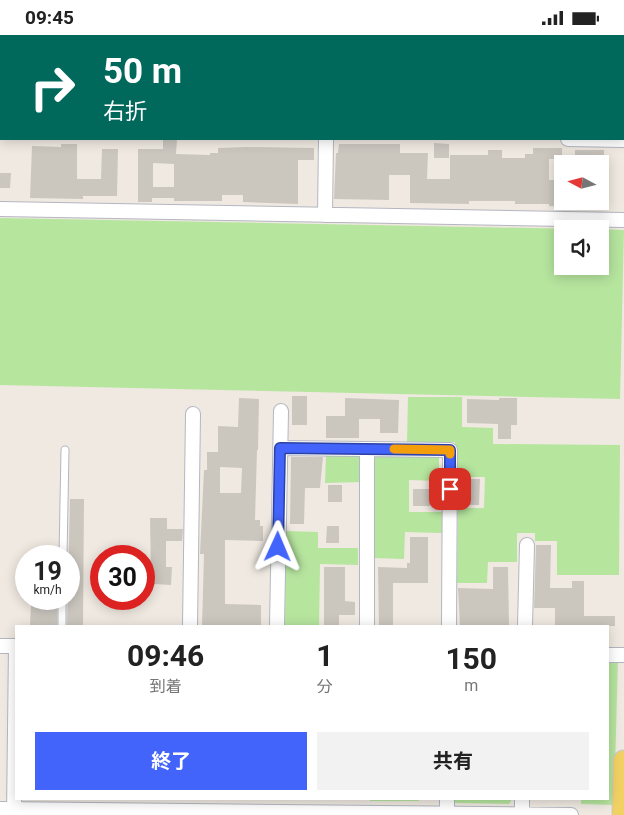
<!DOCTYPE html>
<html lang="ja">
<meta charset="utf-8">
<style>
:root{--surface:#fff;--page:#f2f2f2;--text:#222;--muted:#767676;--accent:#4264fb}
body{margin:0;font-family:Roboto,"Noto Sans JP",sans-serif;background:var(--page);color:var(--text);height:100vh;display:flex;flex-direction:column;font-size:19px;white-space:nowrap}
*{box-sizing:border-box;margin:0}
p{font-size:16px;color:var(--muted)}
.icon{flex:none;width:28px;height:28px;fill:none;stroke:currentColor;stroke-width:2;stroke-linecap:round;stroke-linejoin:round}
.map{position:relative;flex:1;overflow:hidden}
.drawer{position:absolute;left:15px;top:590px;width:594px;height:175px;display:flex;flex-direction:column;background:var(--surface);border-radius:0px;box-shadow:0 2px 12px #0003}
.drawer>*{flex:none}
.guide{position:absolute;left:0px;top:0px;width:625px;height:105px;box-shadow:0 2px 12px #0003;background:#00695c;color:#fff;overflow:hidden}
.needle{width:32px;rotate:277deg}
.fabs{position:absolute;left:554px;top:120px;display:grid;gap:10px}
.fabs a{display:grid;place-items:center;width:55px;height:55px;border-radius:0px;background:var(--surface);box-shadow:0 2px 12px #0003;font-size:25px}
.speed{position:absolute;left:15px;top:510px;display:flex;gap:10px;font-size:25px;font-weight:700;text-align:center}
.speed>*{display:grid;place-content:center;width:65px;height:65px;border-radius:50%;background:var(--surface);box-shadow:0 2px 12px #0003;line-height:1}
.speed small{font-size:12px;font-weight:400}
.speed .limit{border:8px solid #d22;background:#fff;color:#111}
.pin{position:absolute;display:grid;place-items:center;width:42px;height:42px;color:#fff;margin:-21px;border-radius:10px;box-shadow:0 2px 8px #0006}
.me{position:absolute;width:55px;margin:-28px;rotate:1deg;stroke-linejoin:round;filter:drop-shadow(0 0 4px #0008)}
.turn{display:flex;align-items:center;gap:18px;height:105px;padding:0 20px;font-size:22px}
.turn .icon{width:65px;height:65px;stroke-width:2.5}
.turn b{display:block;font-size:35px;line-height:42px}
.eta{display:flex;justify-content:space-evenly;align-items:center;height:85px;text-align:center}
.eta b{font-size:30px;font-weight:700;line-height:35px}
.cta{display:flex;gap:10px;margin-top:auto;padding:10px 20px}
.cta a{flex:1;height:58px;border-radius:0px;background:var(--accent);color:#fff;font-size:20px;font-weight:700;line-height:58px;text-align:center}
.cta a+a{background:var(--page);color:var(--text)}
.status{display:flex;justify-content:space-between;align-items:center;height:35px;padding:0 25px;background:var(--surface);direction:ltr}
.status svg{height:14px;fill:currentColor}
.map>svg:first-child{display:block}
</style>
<div class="status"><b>09:45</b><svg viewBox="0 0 49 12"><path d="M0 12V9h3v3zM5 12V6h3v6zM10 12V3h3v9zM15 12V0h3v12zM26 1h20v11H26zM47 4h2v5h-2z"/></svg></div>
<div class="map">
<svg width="624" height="780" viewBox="0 0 624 780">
<rect width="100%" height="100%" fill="#efe9e1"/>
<path fill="#b6e59e" d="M0,183L582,194H562V231H600V194L624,195L620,364L0,350Z
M408,362H462V392L493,393V409L620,410L619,540H557V506H535V498H517V527H488L487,548H457L458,473H484L485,442H455V407H407Z
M326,420L361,421L360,447L325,448Z
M375,421L439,422V446L409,445V477H442V498L405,497L404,524L373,523Z
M286,496L318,497V513H358V530L320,529L319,591H285Z
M608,624L618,625L614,770L581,769V764H608Z
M370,764H419V766H370Z
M455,764H512L509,769L455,768Z"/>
<path fill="#cbc7bf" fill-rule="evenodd" d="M163,105H177L176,119L210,120V118H218V113L246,112L314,113V125H298V169L243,167V160H222V166H174V163H152V167H138V114H163ZM153,128L174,129V152H153Z
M434,108L449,109V123H434Z
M61,109H77V144H101L102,114H118L117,161H83V164L30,163L32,111L61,112Z
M339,109H400V118H428L427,144H450V120H488V115H502V123H525V119H533V113H562V124H549V145H562V172L549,171V169H515V166H469V169L410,168V140H389V165L334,164L336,118H338Z
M575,115H604V129H575Z
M0,138H11L10,153H0Z
M292,361H307V390H292Z
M239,363L259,364L258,415H257L255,485H260V491H263V506L225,505V569L261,570V591H202L204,519H200L204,435H207V417H218V391L238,392ZM220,432L242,433L241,458H220Z
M345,363L399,365L398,398H380V384H359V403H326V381H345Z
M499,363H517V390H511V404H498V389L467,388V364L499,365Z
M291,422H323L320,453H305L304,489H290Z
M461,444H480L479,470H460Z
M328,450H342V467H328Z
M413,454H430V471H413Z
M70,464H84L83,591L67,590Z
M150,483H167V494H183L182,506H166V532H172L171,550L154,549V538H151Z
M327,491H339V508H326Z
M410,502H428V548H393V591H379L378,532L407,533V528H410Z
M536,510H551L550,553H572V546H584V581H615V591H555V573H534Z
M324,532H345V566L355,567V580H339V591H324Z
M493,532H508L509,591H460L458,553L493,554Z
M31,570L57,571V590L30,591Z"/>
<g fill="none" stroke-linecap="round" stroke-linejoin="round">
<defs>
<path id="lane" d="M63,521L65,415
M62,591V564"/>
<path id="street" d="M327,1V0
M0,2H1
M0,94H1
M568,104L624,105
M0,174L624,185
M325,180L326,104
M281,413L450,415L449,591
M190,591L193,379
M277,591L281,376
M367,591V414
M525,591L527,510
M0,611H16
M608,620H624
M0,774L571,780
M447,779V764
M14,780L16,611
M522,780V764"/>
<path id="primary" d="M623,780L624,726"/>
</defs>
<use href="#lane" stroke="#b4b7c1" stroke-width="9"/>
<use href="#street" stroke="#b4b7c1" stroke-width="16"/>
<use href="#primary" stroke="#c9c9c9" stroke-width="23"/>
<use href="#lane" stroke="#fff" stroke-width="7"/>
<use href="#street" stroke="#fff" stroke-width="14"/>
<use href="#primary" stroke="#f2d163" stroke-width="21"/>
</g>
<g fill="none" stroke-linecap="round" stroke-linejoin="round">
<defs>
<path id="route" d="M278,512L280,413L450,415V454"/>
</defs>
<use href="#route" stroke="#2b41a3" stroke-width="12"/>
<use href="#route" stroke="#4264fb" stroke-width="9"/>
<path stroke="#f59e0b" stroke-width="9" d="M394,414L450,415V419"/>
</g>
</svg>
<div class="fabs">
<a><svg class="needle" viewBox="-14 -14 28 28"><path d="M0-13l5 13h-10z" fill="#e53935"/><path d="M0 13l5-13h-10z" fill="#767676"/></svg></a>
<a><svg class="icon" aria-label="sound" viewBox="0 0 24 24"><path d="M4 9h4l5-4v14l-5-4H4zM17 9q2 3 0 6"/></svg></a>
</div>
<div class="speed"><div>19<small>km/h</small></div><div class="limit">30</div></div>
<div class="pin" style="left:450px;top:454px;background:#d93025"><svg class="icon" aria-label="arrive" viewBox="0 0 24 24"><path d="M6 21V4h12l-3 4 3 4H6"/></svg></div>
<svg class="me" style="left:278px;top:512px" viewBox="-20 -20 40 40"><path d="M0-17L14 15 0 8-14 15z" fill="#4264fb" stroke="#fff" stroke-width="4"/></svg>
<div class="guide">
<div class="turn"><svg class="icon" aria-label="right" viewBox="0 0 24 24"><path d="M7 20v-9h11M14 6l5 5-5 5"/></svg><div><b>50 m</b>右折</div></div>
</div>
<section class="drawer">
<div class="eta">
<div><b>09:46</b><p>到着</p></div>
<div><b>1</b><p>分</p></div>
<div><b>150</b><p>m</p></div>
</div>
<div class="cta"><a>終了</a><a>共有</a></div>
</section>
</div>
